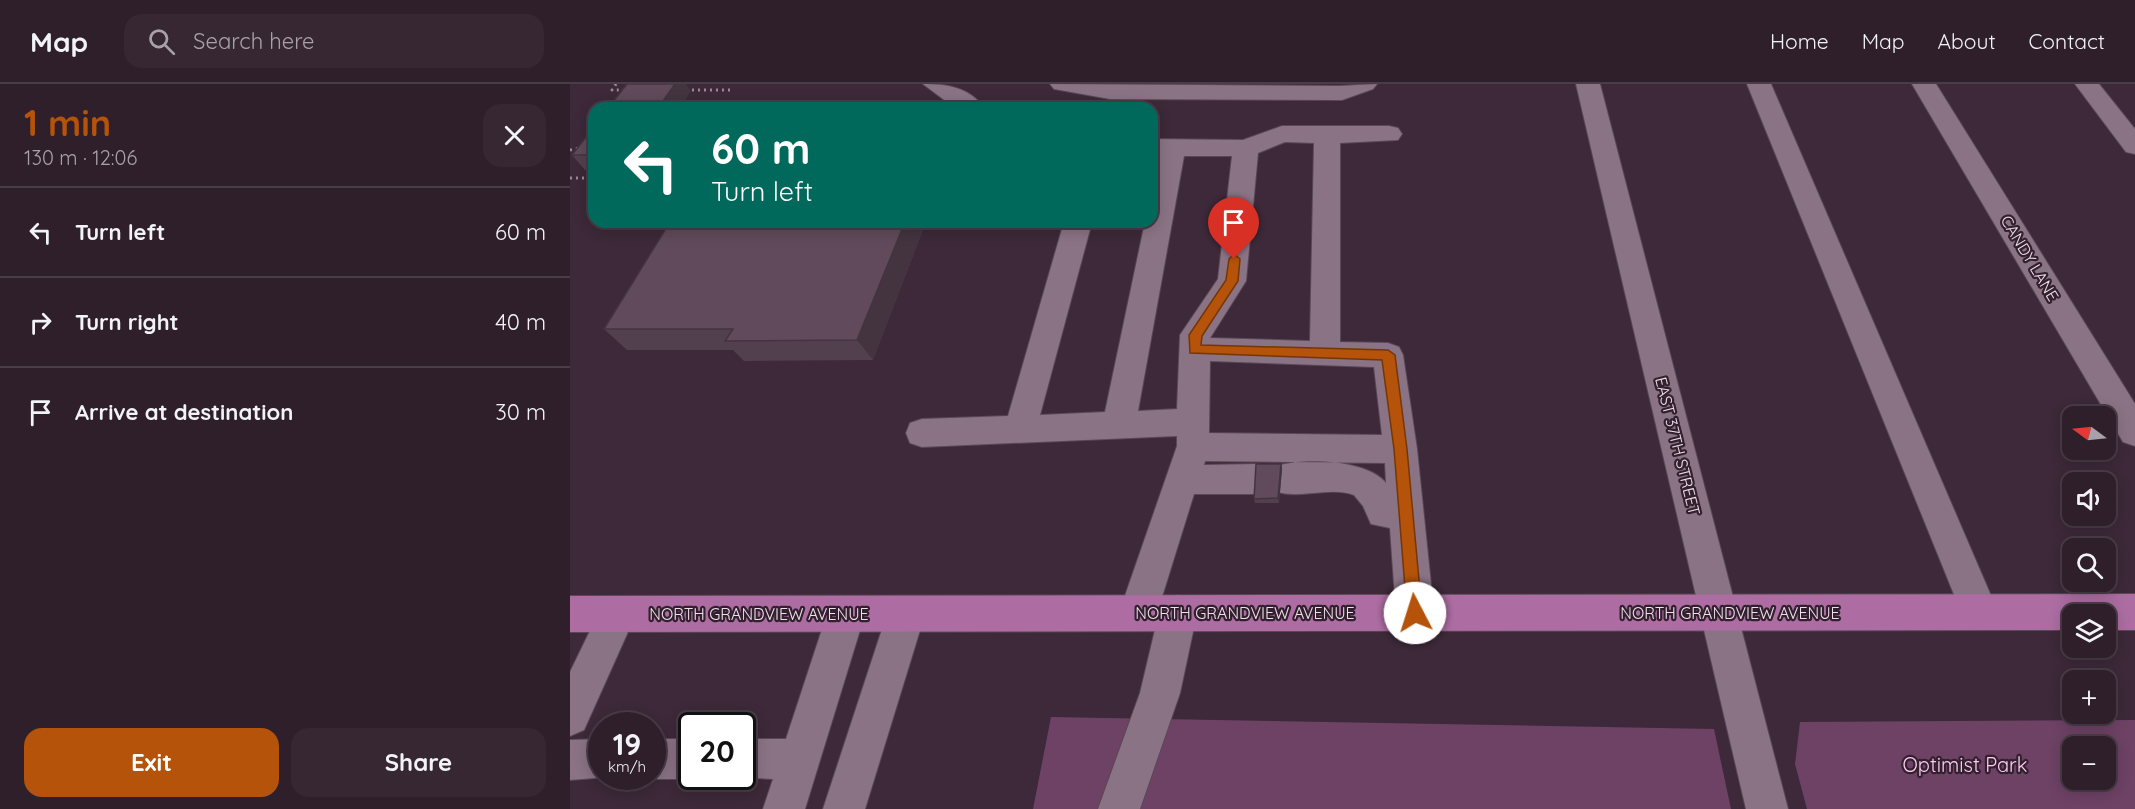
<!DOCTYPE html>
<meta charset="utf-8">
<style>
:root{--surface:#2e1f2b;--page:#362733;--text:#f1f3f6;--muted:#a7a2a9;--line:#493d47;--accent:#b45309}
body{margin:0;font-family:Quicksand,sans-serif;background:var(--page);color:var(--text);height:100vh;display:flex;flex-direction:column;font-size:22px;white-space:nowrap}
*{box-sizing:border-box;margin:0}
p{font-size:20px;color:var(--muted)}
.icon{flex:none;width:33px;height:33px;fill:none;stroke:currentColor;stroke-width:2;stroke-linecap:round;stroke-linejoin:round}
.map{position:relative;flex:1;overflow:hidden}
.details{display:flex;flex-direction:column;background:var(--surface);width:570px}
.details>*{flex:none}
.banner{position:absolute;left:18px;top:18px;width:570px;height:126px;border-radius:18px;box-shadow:0 3px 15px #0003,0 0 0 2px var(--line);background:#00695c;color:#fff;overflow:hidden}
.needle{width:39px;rotate:285deg}
.fabs{position:absolute;left:1492px;top:322px;display:grid;gap:12px}
.fabs a{display:grid;place-items:center;width:54px;height:54px;border-radius:12px;background:var(--surface);box-shadow:0 3px 15px #0003,0 0 0 2px var(--line);font-size:30px}
.speed{position:absolute;left:18px;top:628px;display:flex;gap:12px;font-size:30px;font-weight:700;text-align:center}
.speed>*{display:grid;place-content:center;width:78px;height:78px;border-radius:50%;background:var(--surface);box-shadow:0 3px 15px #0003,0 0 0 2px var(--line);line-height:1}
.speed small{font-size:15px;font-weight:400}
.speed .limit{border:3px solid #111;border-radius:9px;background:#fff;color:#111}
.pin{position:absolute;display:grid;place-items:center;width:51px;height:51px;color:#fff;margin:-62px -26px;border-radius:50% 50% 50% 0;rotate:-45deg;box-shadow:0 0 6px #0007}
.pin .icon{rotate:45deg}
.me{position:absolute;width:66px;margin:-33px;rotate:355deg;stroke-linejoin:round;filter:drop-shadow(0 0 4px #0008)}
.turn{display:flex;align-items:center;gap:21px;height:126px;padding:0 24px;font-size:27px}
.turn .icon{width:78px;height:78px;stroke-width:2.5}
.turn b{display:block;font-size:42px;line-height:51px}
.round{display:grid;place-items:center;flex:none;width:63px;height:63px;border-radius:18px;background:var(--page)}
.summary{display:flex;align-items:center;justify-content:space-between;height:102px;padding:0 24px}
h1{font-size:36px;font-weight:700;line-height:45px;color:var(--accent)}
.cta{display:flex;gap:12px;margin-top:auto;padding:12px 24px}
.cta a{flex:1;height:69px;border-radius:18px;background:var(--accent);color:#fff;font-size:24px;font-weight:700;line-height:69px;text-align:center}
.cta a+a{background:var(--page);color:var(--text)}
ul{padding:0;list-style:none}
li{display:flex;align-items:center;gap:18px;height:90px;padding:0 24px;border-top:2px solid var(--line)}
li div{flex:1}
li b{display:block;font-size:22px}
li em{font-style:normal}
header{display:flex;align-items:center;gap:36px;box-sizing:border-box;height:84px;padding:0 30px;background:var(--surface);border-bottom:2px solid var(--line)}
header strong{font-size:28px}
nav{display:flex;gap:33px;margin-inline-start:auto;font-size:21px}
.search{width:420px;height:54px;background:var(--page);display:flex;align-items:center;gap:15px;box-sizing:border-box;padding:0 21px;border-radius:18px;color:var(--muted);font-size:22px}
main{display:flex;flex:1;min-height:0}
.map>svg:first-child{display:block}
</style>
<header>
<strong>Map</strong>
<div class="search"><svg class="icon" aria-label="search" viewBox="0 0 24 24"><circle cx="10" cy="10" r="6"/><path d="M15 15l6 6"/></svg>Search here</div>
<nav><a>Home</a><a>Map</a><a>About</a><a>Contact</a></nav>
</header>
<main>
<section class="details">
<div class="summary"><div><h1>1 min</h1><p>130 m · 12:06</p></div><a class="round"><svg class="icon" aria-label="close" viewBox="0 0 24 24"><path d="M6 6l12 12M18 6L6 18"/></svg></a></div>
<ul>
<li><svg class="icon" aria-label="left" viewBox="0 0 24 24"><path d="M17 20v-9H6M10 6l-5 5 5 5"/></svg><div><b>Turn left</b></div><em>60 m</em></li>
<li><svg class="icon" aria-label="right" viewBox="0 0 24 24"><path d="M7 20v-9h11M14 6l5 5-5 5"/></svg><div><b>Turn right</b></div><em>40 m</em></li>
<li><svg class="icon" aria-label="arrive" viewBox="0 0 24 24"><path d="M6 21V4h12l-3 4 3 4H6"/></svg><div><b>Arrive at destination</b></div><em>30 m</em></li>
</ul>
<div class="cta"><a>Exit</a><a>Share</a></div>
</section>
<div class="map">
<svg width="1565" height="725" viewBox="0 0 1565 725">
<rect width="100%" height="100%" fill="#3d2939"/>
<path fill="#6d4265" fill-rule="evenodd" d="M481,633L1144,645L1161,725H463Z
M1565,636V725H1237L1225,680L1230,638ZM1503,663H1536V696H1503Z"/>
<g fill="none" stroke-linecap="round" stroke-linejoin="round">
<defs>
<path id="minor" d="M353,0C376,0 400,3 414,24H385Z
M480,0L769,2L807,0L803,5L772,16L540,15L484,5Z
M1006,0H1030L1218,725H1176Z
M1177,0H1201L1428,528L1422,540L1409,546L1396,540Z
M1342,0H1366L1565,320V362L1553,358Z
M1505,0H1529L1565,45V70L1556,68Z
M712,42H819L828,44L832,50L828,56L770,59V258L818,259L829,263L833,271L847,365L864,529L858,541L845,547L832,541L826,529L820,444L801,440L793,422L784,411C757,401 723,419 698,404L686,410H624L587,529L581,541L568,547L555,541L549,529L607,362V352L352,363L340,359L336,349L340,339L352,335L438,332L494,138H522L470,331L535,328L575,138H582V103L589,71H582V55L673,56ZM715,58L744,59L740,257L640,254L676,197L688,69ZM614,72H662L648,195L610,251L607,325L568,327ZM640,277L804,283L812,351L639,349ZM635,377L815,379L816,399C798,375 723,371 698,386L686,380L634,381Z
M608,511L621,517L627,529L610,609L570,725H528L570,609L589,529L595,517Z
M47,512L60,518L66,530L14,646L0,652V588L34,518Z
M276,512L289,518L295,530L235,725H193L203,695L166,693H172V655H216L257,530L263,518Z
M336,512L349,518L355,530L295,725H253L317,530L323,518Z
M32,655V693H38L0,696V656Z
M82,655H122V693H128L122,695H82L76,693H82Z"/>
<path id="major" d="M1565,510V546H1536V531H1503V546L0,548V512Z"/>
</defs>
<use href="#minor" stroke="#594855" stroke-width="2"/>
<use href="#major" stroke="#594855" stroke-width="2"/>
<path stroke="#998895" stroke-width="3" stroke-dasharray="2 4" stroke-linecap="butt" d="M46,0L42,6H57
M116,6H161
M0,66L11,64
M0,94H24"/>
<use href="#minor" fill="#8a7385" fill-rule="evenodd"/>
<use href="#major" fill="#ad6da2" fill-rule="evenodd"/>
</g>
<path fill="#53404e" d="M24,43V86H15L2,71Z
M100,138H356L303,276L174,277L163,266H57L34,245Z
M711,380L712,385L709,419H685L684,415Z"/>
<path fill="#433440" d="M105,0H116L121,7L110,24H88Z
M335,138H356L303,276L287,256Z
M711,380L712,385L709,419L708,414Z"/>
<path fill="#604a5b" stroke="#433440" stroke-width="1.5" d="M57,0H105L88,24H38Z
M24,43V71H2Z
M100,138H335L287,256L155,257L163,245H34Z
M686,380H711L708,414L684,415Z"/>
<path fill="#b45309" stroke="#753606" stroke-width="1.5" d="M664,170L670,175L668,197L632,252L631,261L818,266L825,271L837,365L852,529L850,534L845,536L839,534L837,529L824,365L812,276L620,269L619,251L656,196L659,175Z"/>
<g text-anchor="middle" stroke-width="4.5" stroke-linejoin="round" paint-order="stroke">
<g font-size="16" fill="#efe1eb" stroke="#33202f">
<text transform="translate(1460 174) rotate(59)" y="6">CANDY LANE</text>
<text transform="translate(1108 362) rotate(76)" y="6">EAST 37TH STREET</text>
<text x="675" y="535">NORTH GRANDVIEW AVENUE</text>
<text x="1160" y="535">NORTH GRANDVIEW AVENUE</text>
<text x="189" y="536">NORTH GRANDVIEW AVENUE</text>
</g>
<g font-size="20" fill="#ffc9f3" stroke="#33202f">
<text x="1395" y="688">Optimist Park</text>
</g>
</g>
</svg>
<div class="fabs">
<a><svg class="needle" viewBox="-14 -14 28 28"><path d="M0-13l5 13h-10z" fill="#e53935"/><path d="M0 13l5-13h-10z" fill="#a7a2a9"/></svg></a>
<a><svg class="icon" aria-label="sound" viewBox="0 0 24 24"><path d="M4 9h4l5-4v14l-5-4H4zM17 9q2 3 0 6"/></svg></a>
<a><svg class="icon" aria-label="search" viewBox="0 0 24 24"><circle cx="10" cy="10" r="6"/><path d="M15 15l6 6"/></svg></a>
<a><svg class="icon" aria-label="layers" viewBox="0 0 24 24"><path d="M12 4l9 5-9 5-9-5zM3 14l9 5 9-5"/></svg></a>
<a>+</a>
<a>−</a>
</div>
<div class="speed"><div>19<small>km/h</small></div><div class="limit">20</div></div>
<div class="pin" style="left:664px;top:175px;background:#d93025"><svg class="icon" aria-label="arrive" viewBox="0 0 24 24"><path d="M6 21V4h12l-3 4 3 4H6"/></svg></div>
<svg class="me" style="left:845px;top:529px" viewBox="-20 -20 40 40"><circle r="19" fill="#fff"/><path d="M0-13L10 11 0 6-10 11z" fill="#b45309"/></svg>
<div class="banner">
<div class="turn"><svg class="icon" aria-label="left" viewBox="0 0 24 24"><path d="M17 20v-9H6M10 6l-5 5 5 5"/></svg><div><b>60 m</b>Turn left</div></div>
</div>
</div>
</main>
